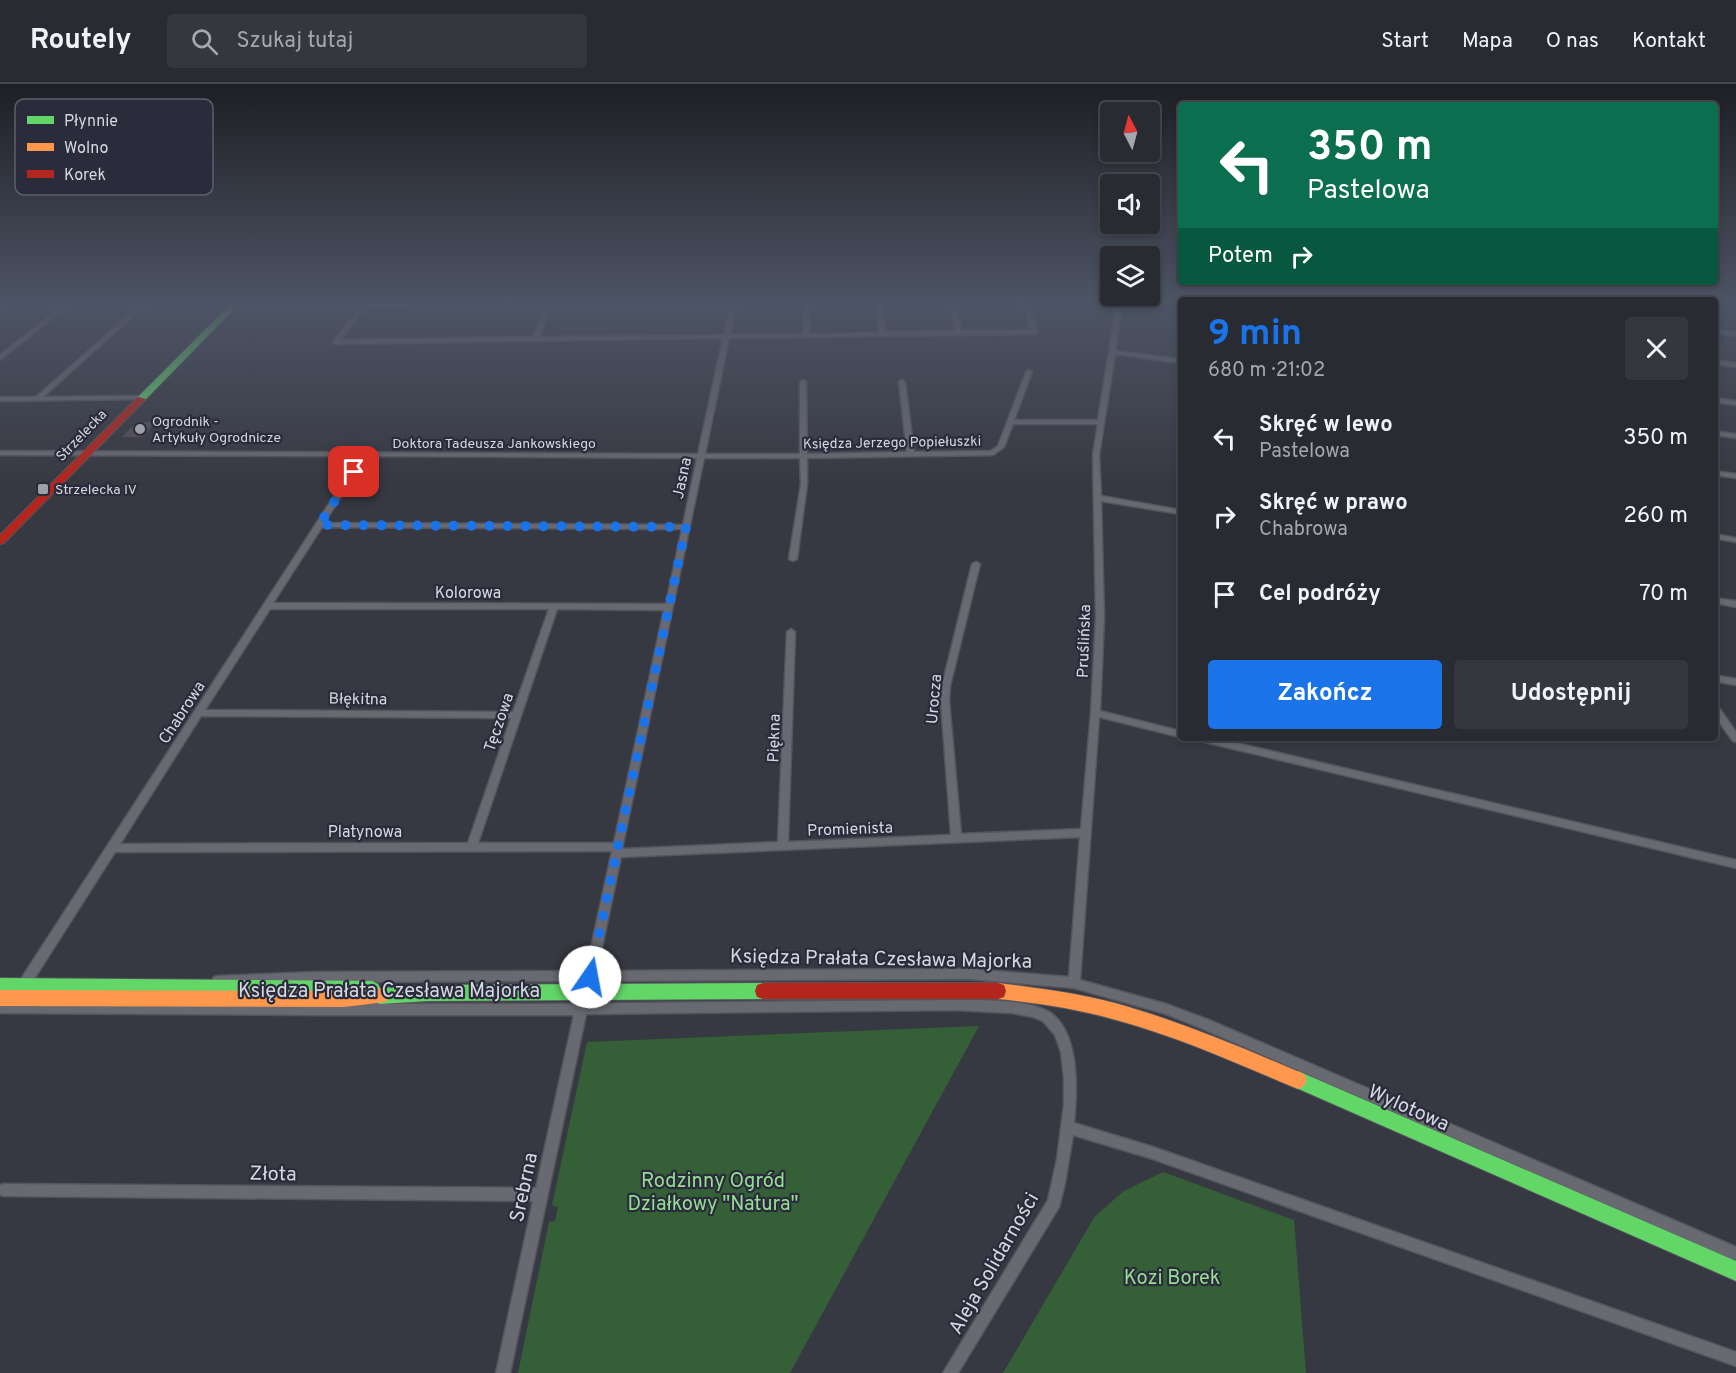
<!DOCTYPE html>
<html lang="pl">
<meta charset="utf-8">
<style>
:root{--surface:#292b32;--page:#35373e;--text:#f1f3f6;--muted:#a5a7ac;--line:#45474d;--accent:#1a73e8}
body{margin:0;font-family:Overpass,sans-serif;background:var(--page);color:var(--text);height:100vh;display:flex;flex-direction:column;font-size:22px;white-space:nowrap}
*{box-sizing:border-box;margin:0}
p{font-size:20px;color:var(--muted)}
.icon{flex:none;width:33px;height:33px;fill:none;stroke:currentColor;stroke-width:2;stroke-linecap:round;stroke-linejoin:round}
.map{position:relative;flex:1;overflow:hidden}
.side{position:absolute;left:1178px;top:213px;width:540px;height:444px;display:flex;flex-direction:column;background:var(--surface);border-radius:6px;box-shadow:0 3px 9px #0003,0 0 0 2px var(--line)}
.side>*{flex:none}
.hud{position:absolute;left:1178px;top:18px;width:540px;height:183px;border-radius:6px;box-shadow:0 3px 9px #0003,0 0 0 2px var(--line);background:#0b6e4f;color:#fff;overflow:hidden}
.needle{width:39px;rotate:354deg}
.buttons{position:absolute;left:1100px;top:18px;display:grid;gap:12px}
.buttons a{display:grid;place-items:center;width:60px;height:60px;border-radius:6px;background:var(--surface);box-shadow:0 3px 9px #0003,0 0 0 2px var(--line);font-size:30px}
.pin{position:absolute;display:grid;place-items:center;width:51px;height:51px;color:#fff;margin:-26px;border-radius:12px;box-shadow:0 3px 9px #0006}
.me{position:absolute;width:66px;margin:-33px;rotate:12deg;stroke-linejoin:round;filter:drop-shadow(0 0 4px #0008)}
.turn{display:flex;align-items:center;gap:21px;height:126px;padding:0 30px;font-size:27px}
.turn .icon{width:78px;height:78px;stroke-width:2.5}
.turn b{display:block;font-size:42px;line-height:51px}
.then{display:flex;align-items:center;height:57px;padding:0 30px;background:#0003;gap:12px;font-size:22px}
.round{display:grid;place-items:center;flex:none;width:63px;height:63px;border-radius:6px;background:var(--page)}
.head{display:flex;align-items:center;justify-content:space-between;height:102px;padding:0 30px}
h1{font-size:36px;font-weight:700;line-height:45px;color:var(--accent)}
.primary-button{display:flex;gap:12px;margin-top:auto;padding:12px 30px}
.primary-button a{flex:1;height:69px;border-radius:6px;background:var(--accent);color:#fff;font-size:24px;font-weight:700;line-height:69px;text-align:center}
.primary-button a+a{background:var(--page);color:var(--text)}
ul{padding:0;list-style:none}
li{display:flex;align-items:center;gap:18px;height:78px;padding:0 30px}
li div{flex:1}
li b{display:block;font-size:22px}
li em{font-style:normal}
header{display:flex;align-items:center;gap:36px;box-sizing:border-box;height:84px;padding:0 30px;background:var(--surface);border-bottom:2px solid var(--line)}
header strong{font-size:28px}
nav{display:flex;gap:33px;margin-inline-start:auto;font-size:21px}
.search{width:420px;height:54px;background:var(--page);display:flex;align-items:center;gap:15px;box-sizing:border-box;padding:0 21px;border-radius:6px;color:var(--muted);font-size:22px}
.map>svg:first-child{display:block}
</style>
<header>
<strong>Routely</strong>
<div class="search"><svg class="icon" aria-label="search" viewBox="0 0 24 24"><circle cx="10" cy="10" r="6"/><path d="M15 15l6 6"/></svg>Szukaj tutaj</div>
<nav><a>Start</a><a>Mapa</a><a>O nas</a><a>Kontakt</a></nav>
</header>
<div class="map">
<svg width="1736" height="1289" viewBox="0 0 1736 1289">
<rect width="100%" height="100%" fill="#373942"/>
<path fill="#355f37" d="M979,942L790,1289H518L549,1138L555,1137L558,1123L552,1121L587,958Z
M1163,1088L1294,1136L1306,1289H1003L1095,1132L1124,1107Z"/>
<path fill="#574c57" d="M137,338H156L142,353H122Z"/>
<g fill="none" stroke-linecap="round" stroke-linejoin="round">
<defs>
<path id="street" d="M7,218H14L0,226V222Z
M67,218H73L0,276V271Z
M143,218H149L43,313L140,312L142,313V315L0,317V313H36Z
M587,218H737L730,251L803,250L804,218H810L809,250L879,249L876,218H882L885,248L955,247L949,218H955L961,247L1031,246L1022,218H1028L1037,248L1034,250L729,254L705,370H800V298L803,296L806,298L807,370L907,368L899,298L902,296L905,298L914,368L991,367L998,362L1026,288L1029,286L1032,288L1014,336H1098L1117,218H1123L1115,267L1180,275V279L1115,270L1099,371L1101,412L1180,426V430L1101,417L1104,533L1100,627L1180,647V653L1099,633L1080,896L1166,920L1209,936L1736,1163V1177L1201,944L1166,930L1074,904L970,895L593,897L590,898L587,897L317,898L218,902L214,901L212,897L214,893L218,892L317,888L586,887L612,767L115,768L27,906L23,907L19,906L17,902L19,898L360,372L0,371V367L698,370L723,254L336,260L333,258L360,223L231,225L228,223L231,221ZM731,220L724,251L539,253L552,221ZM547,221L533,253L340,256L366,223ZM1013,340H1098L1093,371L1096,533L1091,629L1081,745L961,750L949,617L950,602L980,480L976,478L972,480L942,602L941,617L951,751L788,758L795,548L791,545L787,548L778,758L622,765L704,374H800L801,400L789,475L793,477L797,475L807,400V374L993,371L1004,363ZM367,372L697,374L683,441L324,439ZM322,443L682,445L666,520L273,519ZM270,525H549L513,628L205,626ZM557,525L664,526L614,759H478ZM201,632L511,634L468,759L120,760ZM1080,753L1069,893L970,885L597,887L621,773Z
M1714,245L1736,248V252L1714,249Z
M1714,276L1736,279V283L1714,280Z
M1714,314L1736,317V321L1714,318Z
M1714,347L1736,350V354L1714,351Z
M1714,387L1736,390V394L1714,391Z
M1714,450L1736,454V458L1714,454Z
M1714,514L1736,517V523L1714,519Z
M1714,591L1736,595V601L1714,597Z
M1714,620L1717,621L1736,648V658L1733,657L1714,631Z
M1195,654H1215L1736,776V784L1200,657L1197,656Z
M956,916C980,916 1033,915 1052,930C1080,952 1077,1007 1074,1039L1153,1063L1736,1268V1282L1153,1075L1073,1051L1065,1099L1059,1123L958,1289H943L1048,1116L1057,1075L1064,1021V993L1061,968L1055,951L1043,937L1033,933L1012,929L956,926L586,930L510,1289H496L533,1117L4,1112L0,1111V1101L4,1100L536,1104L574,931H321L0,929V919L535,920Z"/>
<path id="fast" d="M233,218H241L144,317H138V313Z
M0,894L372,897L378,900L380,904L428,901L763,899L769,901L771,907L769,913L763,915L428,917L380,920L374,918L372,913L0,910Z
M1298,987L1736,1177V1197L1292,1002L1289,996L1292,990Z"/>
<path id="slow" d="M998,899C1038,904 1077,909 1115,919C1180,937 1243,964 1304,990L1307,996L1304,1002L1298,1005C1238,980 1179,953 1116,936C1078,925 1038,919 998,915L992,913L990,907L992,901Z
M380,904L386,906L388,912L386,918L344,923L0,922V906L344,907Z"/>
<path id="jam" d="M138,313L146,315L4,459L0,460V451Z
M763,899H998L1004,901L1006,907L1004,913L998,915H763L757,913L755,907L757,901Z"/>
</defs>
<use href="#street" stroke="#54555d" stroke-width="3"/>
<use href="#fast" stroke="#54555d" stroke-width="2"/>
<use href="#slow" stroke="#54555d" stroke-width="2"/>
<use href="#jam" stroke="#54555d" stroke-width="2"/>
<use href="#street" fill="#696a71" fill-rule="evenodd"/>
<use href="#fast" fill="#63d668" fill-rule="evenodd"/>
<use href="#slow" fill="#ff974d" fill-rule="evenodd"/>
<use href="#jam" fill="#b3261e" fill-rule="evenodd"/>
</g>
<linearGradient id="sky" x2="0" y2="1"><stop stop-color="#1e1f24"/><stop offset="0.55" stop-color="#4d5465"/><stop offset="1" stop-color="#4d5465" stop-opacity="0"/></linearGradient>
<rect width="1736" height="398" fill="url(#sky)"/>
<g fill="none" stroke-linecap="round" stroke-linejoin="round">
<path stroke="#1a73e8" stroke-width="10" stroke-dasharray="0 18" d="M354,388L319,441L686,443L590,893"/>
</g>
<g fill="#9ea0a9" stroke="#2a2c3b" stroke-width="2">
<circle cx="140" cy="345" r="6"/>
<rect x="37" y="399" width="12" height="12" rx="3"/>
</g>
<g text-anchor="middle" stroke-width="4.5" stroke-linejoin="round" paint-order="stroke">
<g font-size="14" fill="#d5d7e1" stroke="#2a2c3b" text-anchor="start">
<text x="152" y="342">Ogrodnik -<tspan x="152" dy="16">Artykuły Ogrodnicze</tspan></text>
<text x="55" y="410">Strzelecka IV</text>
</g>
<g font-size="14" fill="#d5d7e1" stroke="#2a2c3b">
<text transform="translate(81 351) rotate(-46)" y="5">Strzelecka</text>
<text transform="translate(892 358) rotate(-1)" y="5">Księdza Jerzego Popiełuszki</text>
<text x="494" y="364">Doktora Tadeusza Jankowskiego</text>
</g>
<g font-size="16" fill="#d5d7e1" stroke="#2a2c3b">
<text transform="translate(681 394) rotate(-78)" y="6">Jasna</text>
<text x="468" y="514">Kolorowa</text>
<text transform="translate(1083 557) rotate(-88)" y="6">Pruślińska</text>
<text transform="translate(358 614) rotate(1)" y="6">Błękitna</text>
<text transform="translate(933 615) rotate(-85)" y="6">Urocza</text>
<text transform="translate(181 628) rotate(-57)" y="6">Chabrowa</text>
<text transform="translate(498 638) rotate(-71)" y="6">Tęczowa</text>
<text transform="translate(773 654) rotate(-88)" y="6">Piękna</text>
<text transform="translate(850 744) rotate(-2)" y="6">Promienista</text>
<text x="365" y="753">Platynowa</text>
</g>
<g font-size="20" fill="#d5d7e1" stroke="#2a2c3b">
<text transform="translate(881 874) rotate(1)" y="7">Księdza Prałata Czesława Majorka</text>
<text x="389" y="913">Księdza Prałata Czesława Majorka</text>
<text transform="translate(1409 1023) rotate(24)" y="7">Wylotowa</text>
<text transform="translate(273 1089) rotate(1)" y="7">Złota</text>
<text transform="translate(523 1103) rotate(-78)" y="7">Srebrna</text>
<text transform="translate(993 1179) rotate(-60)" y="7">Aleja Solidarności</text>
</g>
<g font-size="20" fill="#95dd93" stroke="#2a2c3b">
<text x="713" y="1103">Rodzinny Ogród<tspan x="713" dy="23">Działkowy "Natura"</tspan></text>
<text x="1172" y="1200">Kozi Borek</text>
</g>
</g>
<rect x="15" y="15" width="198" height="96" rx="9" fill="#2a2c3b" stroke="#5d5f6d" stroke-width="1.5"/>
<rect x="27" y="32" width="27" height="8" fill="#63d668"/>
<rect x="27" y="59" width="27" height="8" fill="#ff974d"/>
<rect x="27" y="86" width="27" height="8" fill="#b3261e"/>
<g font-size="16" fill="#d5d7e1">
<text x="64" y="42">Płynnie</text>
<text x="64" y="69">Wolno</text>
<text x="64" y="96">Korek</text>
</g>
</svg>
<div class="buttons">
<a><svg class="needle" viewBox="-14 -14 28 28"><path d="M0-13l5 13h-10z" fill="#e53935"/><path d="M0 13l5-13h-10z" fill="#a5a7ac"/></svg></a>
<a><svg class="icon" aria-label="sound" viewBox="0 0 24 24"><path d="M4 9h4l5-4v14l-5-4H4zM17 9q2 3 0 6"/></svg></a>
<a><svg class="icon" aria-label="layers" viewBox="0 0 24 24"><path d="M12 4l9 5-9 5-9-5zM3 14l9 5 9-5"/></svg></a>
</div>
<div class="pin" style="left:354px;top:388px;background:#d93025"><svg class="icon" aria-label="arrive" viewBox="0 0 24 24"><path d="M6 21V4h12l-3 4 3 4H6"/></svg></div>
<svg class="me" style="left:590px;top:893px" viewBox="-20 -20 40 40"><circle r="19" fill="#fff"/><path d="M0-13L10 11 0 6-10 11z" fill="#1a73e8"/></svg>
<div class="hud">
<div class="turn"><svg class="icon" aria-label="left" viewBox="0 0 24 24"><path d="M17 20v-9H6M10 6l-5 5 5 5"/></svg><div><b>350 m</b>Pastelowa</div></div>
<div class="then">Potem<svg class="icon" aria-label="right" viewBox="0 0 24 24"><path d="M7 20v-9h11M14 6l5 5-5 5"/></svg></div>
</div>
<section class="side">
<div class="head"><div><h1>9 min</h1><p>680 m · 21:02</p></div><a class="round"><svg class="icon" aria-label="close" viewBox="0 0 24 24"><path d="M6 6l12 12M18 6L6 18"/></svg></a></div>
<ul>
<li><svg class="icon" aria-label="left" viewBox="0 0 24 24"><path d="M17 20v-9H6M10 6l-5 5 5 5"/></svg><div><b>Skręć w lewo</b><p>Pastelowa</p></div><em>350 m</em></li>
<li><svg class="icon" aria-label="right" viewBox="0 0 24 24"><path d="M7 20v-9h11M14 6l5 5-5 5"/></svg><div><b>Skręć w prawo</b><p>Chabrowa</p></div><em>260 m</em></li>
<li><svg class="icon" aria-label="arrive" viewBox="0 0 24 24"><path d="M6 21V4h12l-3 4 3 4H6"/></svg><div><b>Cel podróży</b></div><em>70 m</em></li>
</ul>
<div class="primary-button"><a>Zakończ</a><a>Udostępnij</a></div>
</section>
</div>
